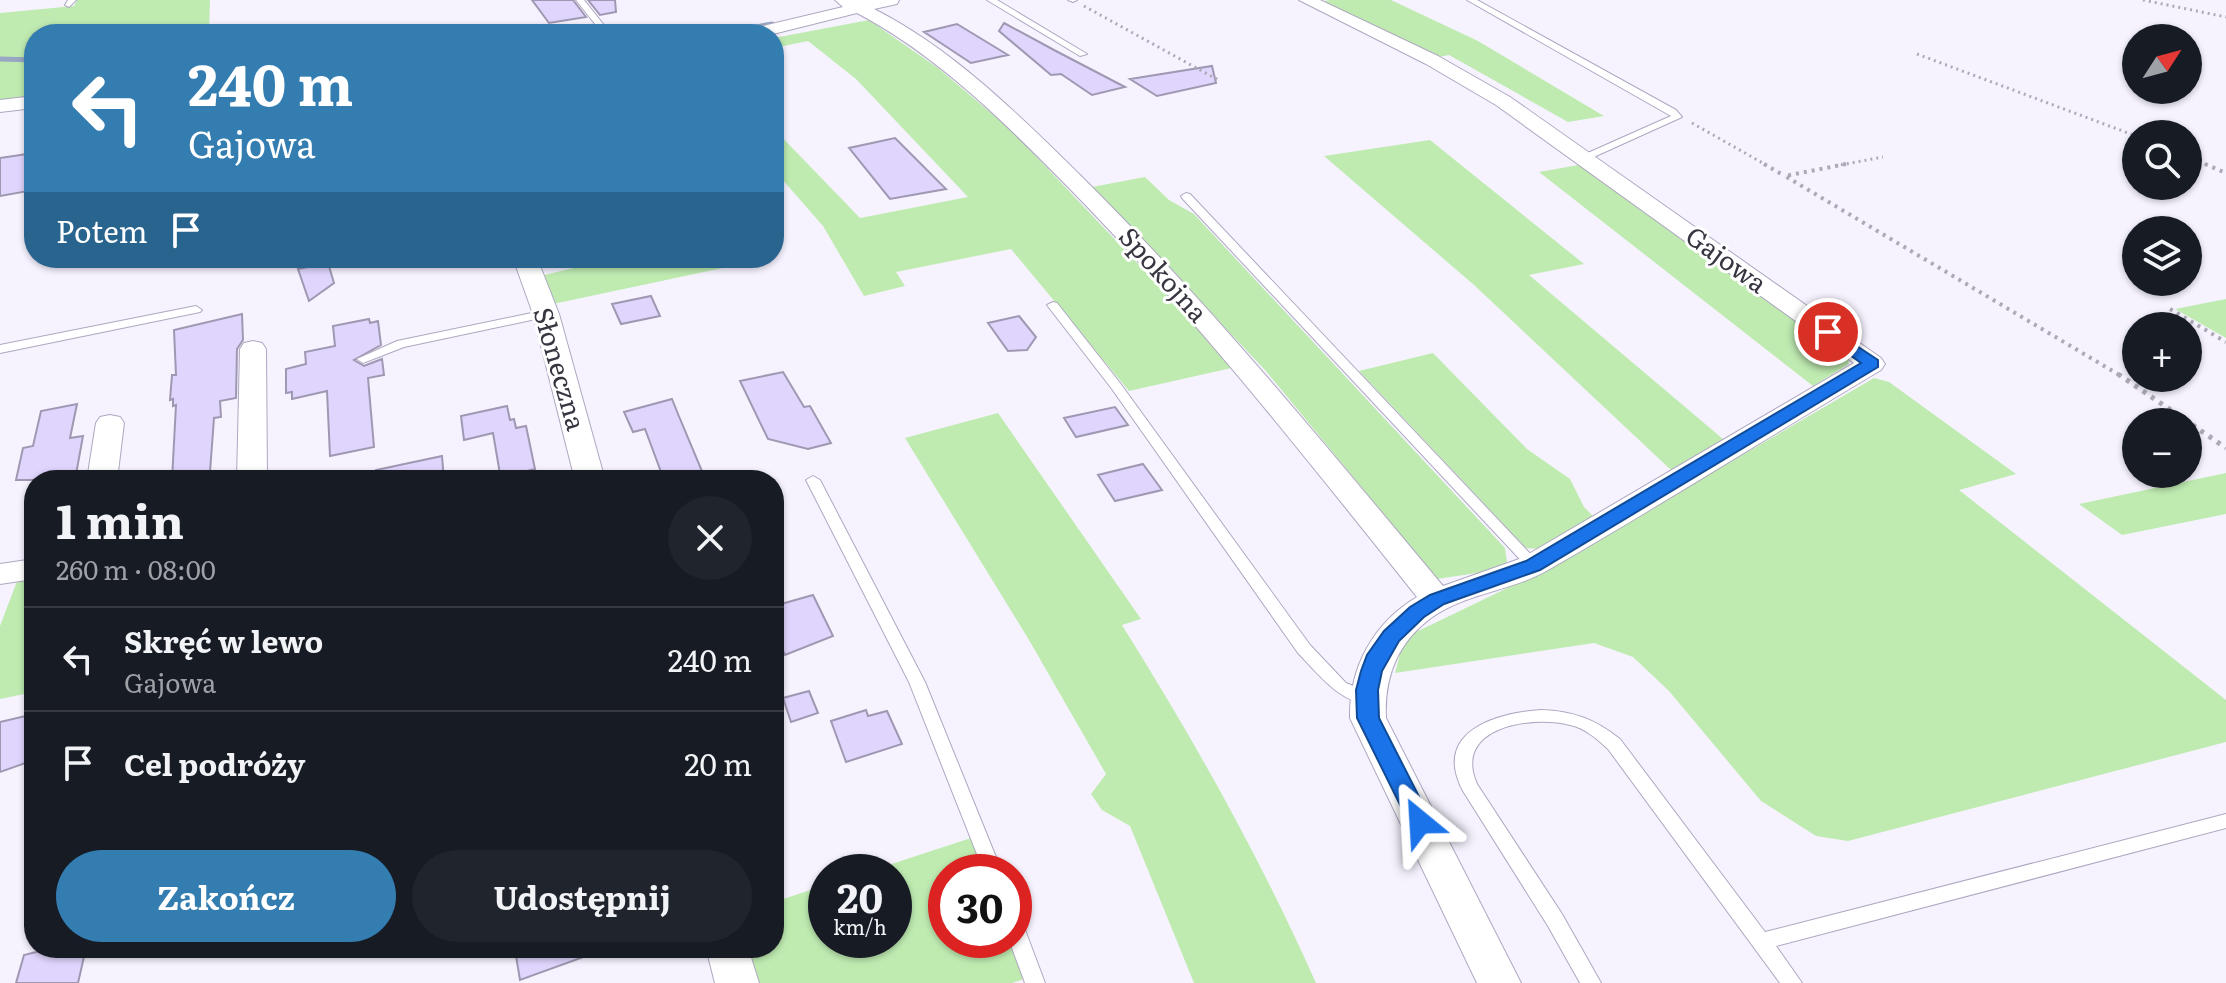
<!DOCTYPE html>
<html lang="pl">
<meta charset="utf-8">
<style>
:root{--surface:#171b24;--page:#20242c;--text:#f1f3f6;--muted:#9ea1a6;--line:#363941;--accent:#337db1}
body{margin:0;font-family:Literata,serif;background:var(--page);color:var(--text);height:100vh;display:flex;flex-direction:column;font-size:30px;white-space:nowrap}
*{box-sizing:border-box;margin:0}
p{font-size:26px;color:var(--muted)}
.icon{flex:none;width:44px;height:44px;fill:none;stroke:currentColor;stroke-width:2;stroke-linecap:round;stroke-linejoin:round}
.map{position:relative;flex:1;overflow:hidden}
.drawer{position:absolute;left:24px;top:470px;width:760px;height:488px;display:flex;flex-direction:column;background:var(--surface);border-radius:32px;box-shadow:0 2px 6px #0004}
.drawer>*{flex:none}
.top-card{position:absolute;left:24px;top:24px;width:760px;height:244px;border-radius:32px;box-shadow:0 2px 6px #0004;background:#337db1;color:#fff;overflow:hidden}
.needle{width:52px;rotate:54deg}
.tools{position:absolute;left:2122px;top:24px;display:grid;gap:16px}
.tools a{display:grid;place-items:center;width:80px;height:80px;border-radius:50%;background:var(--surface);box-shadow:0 2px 6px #0004;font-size:40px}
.speed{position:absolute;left:808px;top:854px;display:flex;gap:16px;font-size:40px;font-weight:700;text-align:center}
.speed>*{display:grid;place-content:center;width:104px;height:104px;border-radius:50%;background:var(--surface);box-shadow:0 2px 6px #0004;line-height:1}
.speed small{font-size:20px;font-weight:400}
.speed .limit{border:12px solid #d22;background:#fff;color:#111}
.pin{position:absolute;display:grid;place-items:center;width:68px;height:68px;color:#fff;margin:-34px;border:4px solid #fff;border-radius:50%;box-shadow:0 2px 8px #0007}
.me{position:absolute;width:88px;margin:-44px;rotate:333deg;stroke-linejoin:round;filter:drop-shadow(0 0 6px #0008)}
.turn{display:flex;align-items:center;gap:28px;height:168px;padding:0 32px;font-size:36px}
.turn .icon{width:104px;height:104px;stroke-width:2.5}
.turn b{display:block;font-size:56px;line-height:68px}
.then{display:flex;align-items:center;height:76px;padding:0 32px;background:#0003;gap:16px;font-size:30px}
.round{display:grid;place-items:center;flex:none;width:84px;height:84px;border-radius:42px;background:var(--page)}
.summary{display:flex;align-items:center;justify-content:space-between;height:136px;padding:0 32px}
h1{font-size:48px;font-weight:700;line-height:60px}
.action{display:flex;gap:16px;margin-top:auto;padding:16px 32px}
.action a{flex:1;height:92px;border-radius:48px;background:var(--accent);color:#fff;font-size:32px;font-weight:700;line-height:92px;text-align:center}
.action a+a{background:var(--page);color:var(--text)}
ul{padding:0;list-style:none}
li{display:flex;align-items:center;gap:24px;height:104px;padding:0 32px;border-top:2px solid var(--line)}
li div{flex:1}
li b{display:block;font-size:30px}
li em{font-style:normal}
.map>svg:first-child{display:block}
</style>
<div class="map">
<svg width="2226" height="983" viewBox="0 0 2226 983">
<rect width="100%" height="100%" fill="#f6f3ff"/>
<path fill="#bfebb1" d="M77,0H210L209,34H34V98L0,102V13L74,6Z
M1330,0H1391L1478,41L1604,116L1568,122L1449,55L1434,58L1318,2Z
M869,20L938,68L1011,130L1236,367L1129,391L1011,249L896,272L905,286L864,296L823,226L774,170V129L860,218L968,197L856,79L808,41L774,48V38Z
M1430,140L1584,264L1529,275L1723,439L1671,470L1474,285L1324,156Z
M1584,164L1847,354L1849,364L1813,386L1539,172Z
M1145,177L1169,200L1194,214L1505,548L1507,562L1490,571L1437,579L1265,370L1092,187Z
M616,258H748L751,262L553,304L540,276Z
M2226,299V338L2175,309Z
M1433,353L1527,449L1570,479L1584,507L1595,518L1538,549L1526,548L1359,371Z
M1874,378L1889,382L2016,474L1959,490L2226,700V742L1848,841L1816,836L1761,801L1669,691L1633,657L1594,643L1395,673L1403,642L1414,633L1549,568Z
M998,413L1141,619L1122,625C1194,740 1261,859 1316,983H1194L1130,826L1102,810L1091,794L1106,774L1029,640L905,438Z
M2226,473V514L2122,535L2079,504Z
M34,573V692L0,699V626L19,576Z
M971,838L984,872H946V940H1010L1024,979L1012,983H751L741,948H774V902L826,885V940H894V872H867Z"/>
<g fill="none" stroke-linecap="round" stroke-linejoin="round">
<path stroke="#97a7c4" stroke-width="5" d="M716,34L772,24
M0,59L34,60"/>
</g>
<path fill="#e0d5fd" stroke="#a098b2" stroke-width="2" d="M532,0H573L586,17L549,23Z
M588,0H615L616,12L600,15Z
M1004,23L1054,50L1125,87L1092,95L1061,74L1051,75L999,31Z
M957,24L1008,55L971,63L924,32Z
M1212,66L1216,83L1157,96L1130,79Z
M895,138L946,189L890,199L849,148Z
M34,153V190L0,196V158Z
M328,263L334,283L309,301L298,269Z
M651,296L660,316L621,324L612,304Z
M242,314L243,340L237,349L236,398L220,401L221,417L214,418L210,472L172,480L176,405L173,406V399L170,400L172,375H176L174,330Z
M1019,316L1036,337L1027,350L1008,351L988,323Z
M369,319L370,323L378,321L381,345L354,360L364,366L382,359L384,375L368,378L374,447L330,456L327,391L292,399V392L286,393V369L306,364L305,352L335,346L333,326Z
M783,372L804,407L810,406L831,443L808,449L768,439L740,381Z
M672,399L678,414L704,476L664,480L645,429L633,432L624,412Z
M77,404L70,438L83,436L75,480H16L23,448L33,446L41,411Z
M507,406L510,420L514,419L516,428L526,426L535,469L527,471L529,480H501L493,433L464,440L461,416Z
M1115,407L1128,425L1076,437L1064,418Z
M442,456L444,480H377L376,470Z
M1143,464L1162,490L1115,501L1098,475Z
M813,595L833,636L785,655L774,632V606Z
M809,691L818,713L791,722L783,698Z
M866,710L868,716L887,711L902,744L846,762L831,721Z
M34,714V760L0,772V722Z
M52,948H86L78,983H16L24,955Z
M537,948H600V951L520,980L516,956Z"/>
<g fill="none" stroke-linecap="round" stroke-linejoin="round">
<defs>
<path id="lane" d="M68,0H76L69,7L65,5Z
M576,0H584L611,34H603Z
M987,0H997L1087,54L1080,56Z
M1068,0H1077L1073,2Z
M1467,0H1477L1676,110L1682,117L1587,160H1581V156L1671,116Z
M1186,193L1190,194L1538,562L1540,565L1538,568H1528L1182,198L1181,196Z
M1053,302L1057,303L1120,383L1310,645L1346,683L1373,694L1375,698L1373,702C1344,709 1316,671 1298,653L1112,389L1047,305Z
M196,306L202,310L200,312L0,353V345Z
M546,310L550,312V316L404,347L363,363L357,359L397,341Z
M813,476L820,480L925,682L1002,872H984L909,682L806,480Z
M1541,710C1573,711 1595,719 1620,739L1765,932L2226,814V828L1776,946L1802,983H1780L1608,749C1597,739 1585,728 1570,725C1531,715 1452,727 1477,784L1562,914L1601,983H1580L1548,926L1463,791C1432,732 1495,713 1541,710Z
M1014,919L1021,921L1024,927L1045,983H1025L1009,940H1014Z"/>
<path id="street" d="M835,0H899L897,4L874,9C953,49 1019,115 1081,176C1211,305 1326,446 1443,586L1522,558L1854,363L1496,105L1426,64L1299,0H1320L1438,56L1510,97L1881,358L1885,364L1881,370C1770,436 1661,505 1548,570C1512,591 1465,593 1431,618C1397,643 1384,678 1386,718L1521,983H1477L1350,718C1349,668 1373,623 1417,597C1306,458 1196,318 1071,190C1007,125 939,56 857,13L773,34H743L746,30L843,7Z
M34,96V108L0,112V100Z
M513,258H537L559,314L605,480H575L533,314Z
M253,341L262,343L266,349L267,480H237L240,349L244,343Z
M110,415L120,417L124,423L117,480H87L96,423L100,417Z
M34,559V579L0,584V564Z
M706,948H748L759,983H715Z"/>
</defs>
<use href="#lane" stroke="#aea7c1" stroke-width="2"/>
<use href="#street" stroke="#aea7c1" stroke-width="2"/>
<path stroke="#adaab5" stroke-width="3" stroke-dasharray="2 4" stroke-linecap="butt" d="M2143,0L2226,17
M1084,6L1220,81
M1917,54L2136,136
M1692,123L1768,166
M2188,157L2210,166
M1835,166L1883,157"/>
<path stroke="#adaab5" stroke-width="4" stroke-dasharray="3 5" stroke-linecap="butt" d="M1764,164L1785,176
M1846,164L1785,176L2121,376
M2205,164L2226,173
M2170,309L2226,342"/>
<path stroke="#adaab5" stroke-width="5" stroke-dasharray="4 6" stroke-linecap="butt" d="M2118,374L2226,448"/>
<use href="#lane" fill="#fff" fill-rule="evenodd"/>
<use href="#street" fill="#fff" fill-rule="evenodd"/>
</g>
<path fill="#1a73e8" stroke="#114b97" stroke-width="2" d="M1828,327L1878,360V367L1540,570L1444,604L1424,617L1399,641L1382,671L1378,690L1379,718L1432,822L1429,829L1420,832L1412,829L1357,718L1356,690L1361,671L1367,655L1384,631L1410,607L1430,595L1526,561L1861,363L1822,335V329Z"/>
<g text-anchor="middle" stroke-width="6" stroke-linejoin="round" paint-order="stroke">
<g font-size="26" fill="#383540" stroke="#fff">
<text transform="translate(1726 260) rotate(36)" y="9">Gajowa</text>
<text transform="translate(1163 275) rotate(48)" y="9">Spokojna</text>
<text transform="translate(559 369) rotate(74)" y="9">Słoneczna</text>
</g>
</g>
</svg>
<div class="tools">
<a><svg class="needle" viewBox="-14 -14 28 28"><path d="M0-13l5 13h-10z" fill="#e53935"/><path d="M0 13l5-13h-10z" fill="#9ea1a6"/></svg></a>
<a><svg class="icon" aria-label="search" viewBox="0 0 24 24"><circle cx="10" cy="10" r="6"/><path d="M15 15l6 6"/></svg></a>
<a><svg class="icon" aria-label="layers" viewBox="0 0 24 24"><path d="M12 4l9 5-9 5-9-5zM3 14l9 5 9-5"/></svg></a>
<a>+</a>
<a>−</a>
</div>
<div class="speed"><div>20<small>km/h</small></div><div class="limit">30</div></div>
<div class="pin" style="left:1828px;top:332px;background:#d93025"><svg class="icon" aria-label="arrive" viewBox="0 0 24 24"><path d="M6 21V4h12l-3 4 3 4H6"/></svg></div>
<svg class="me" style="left:1420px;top:822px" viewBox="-20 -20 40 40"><path d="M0-17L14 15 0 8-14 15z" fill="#1a73e8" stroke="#fff" stroke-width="4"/></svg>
<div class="top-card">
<div class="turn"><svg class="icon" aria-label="left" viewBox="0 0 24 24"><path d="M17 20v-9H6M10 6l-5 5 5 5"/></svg><div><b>240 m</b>Gajowa</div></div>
<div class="then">Potem<svg class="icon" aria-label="arrive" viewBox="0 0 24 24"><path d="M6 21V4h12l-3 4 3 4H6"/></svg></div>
</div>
<section class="drawer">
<div class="summary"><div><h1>1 min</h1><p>260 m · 08:00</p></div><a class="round"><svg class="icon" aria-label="close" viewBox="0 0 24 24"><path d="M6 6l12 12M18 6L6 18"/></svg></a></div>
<ul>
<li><svg class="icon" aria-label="left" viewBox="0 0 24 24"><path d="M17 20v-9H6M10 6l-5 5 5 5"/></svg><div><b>Skręć w lewo</b><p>Gajowa</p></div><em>240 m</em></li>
<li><svg class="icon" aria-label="arrive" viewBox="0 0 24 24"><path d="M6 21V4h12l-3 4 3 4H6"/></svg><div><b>Cel podróży</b></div><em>20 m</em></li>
</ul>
<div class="action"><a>Zakończ</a><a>Udostępnij</a></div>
</section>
</div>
